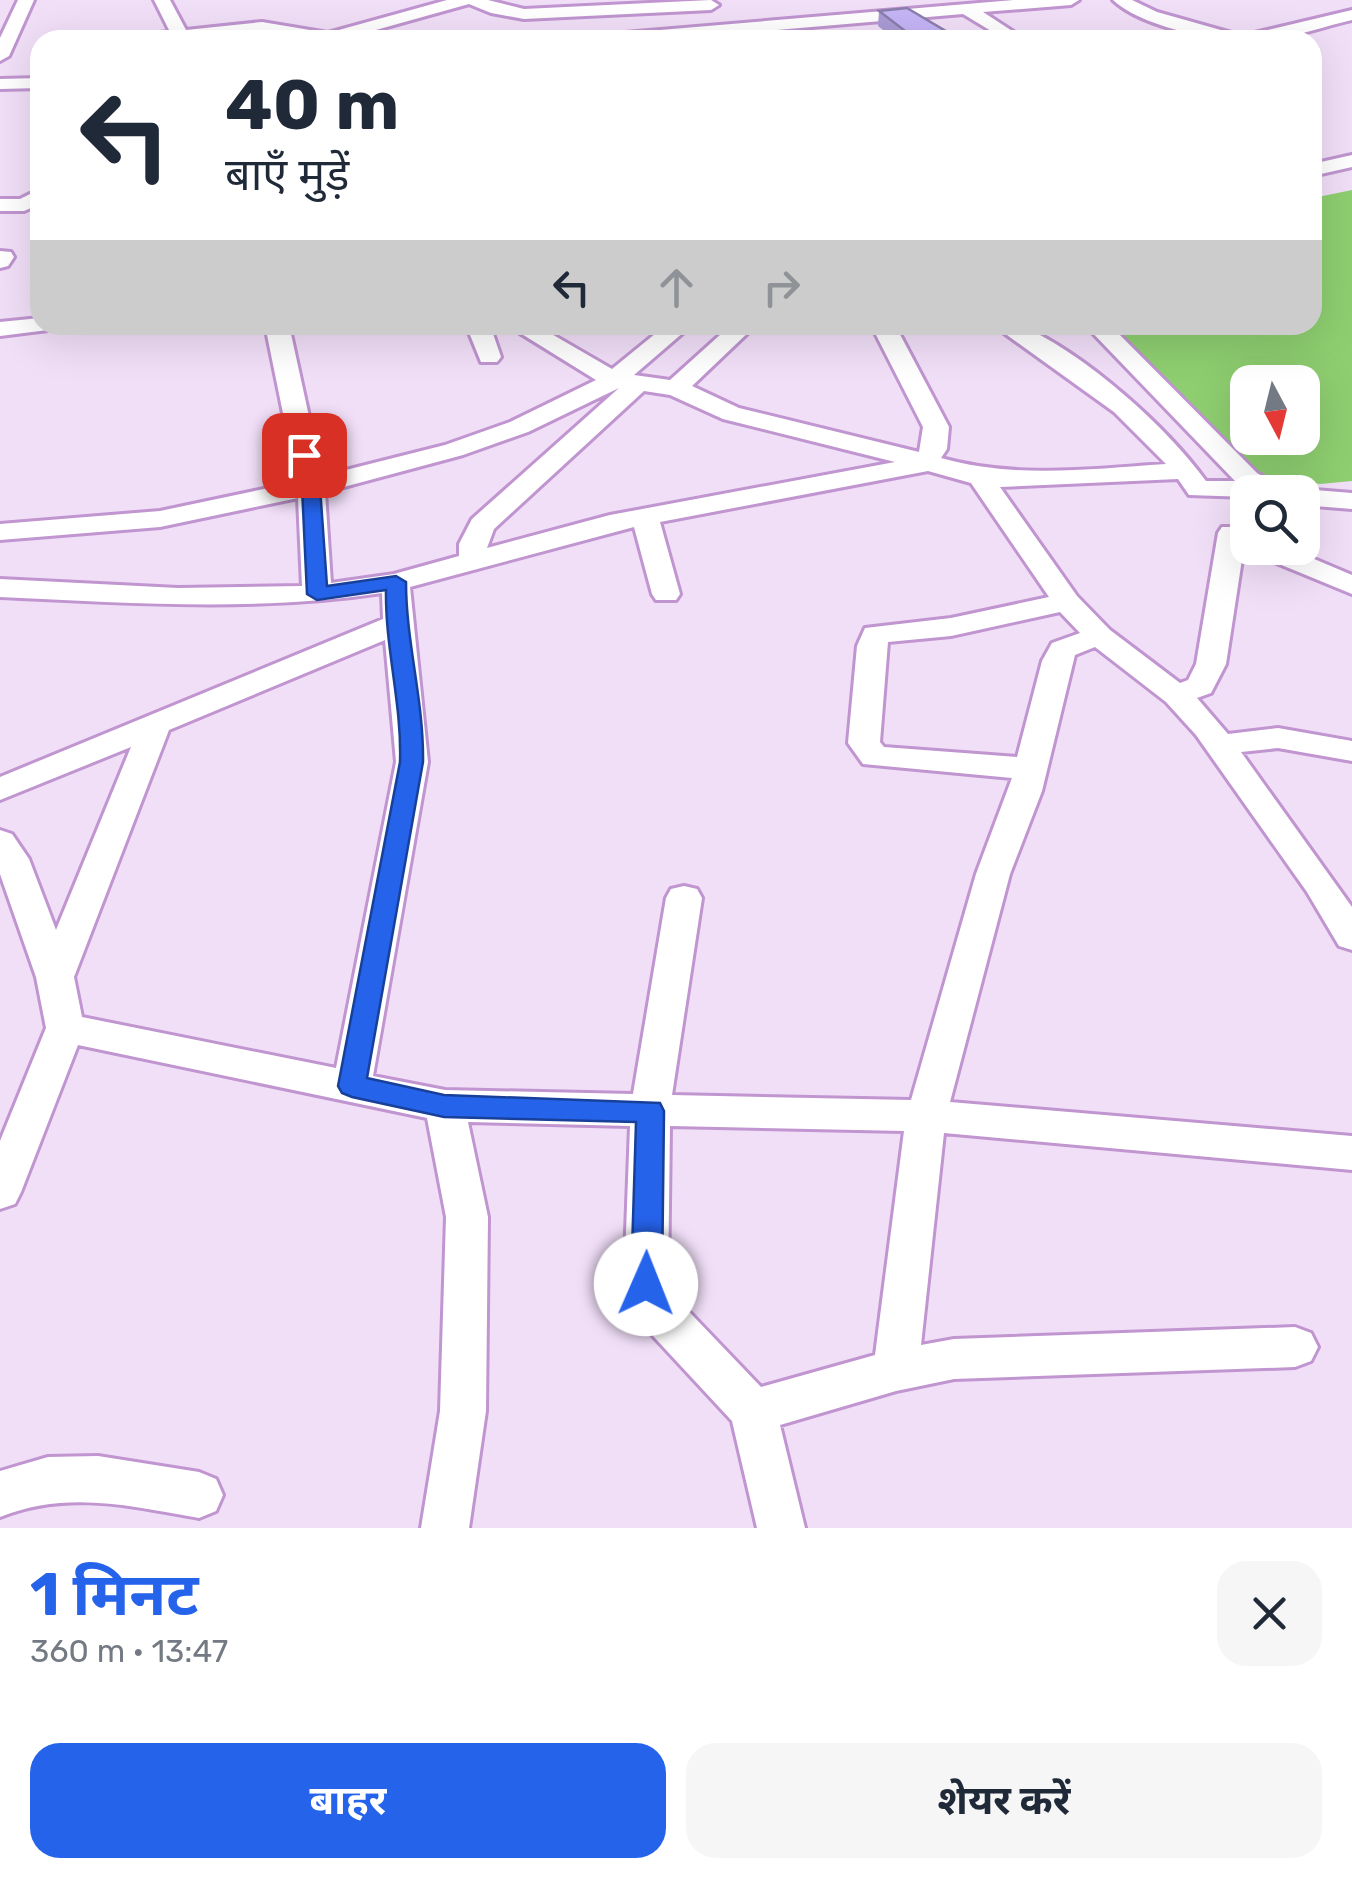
<!DOCTYPE html>
<html lang="hi">
<meta charset="utf-8">
<style>
:root{--surface:#fff;--page:#f6f6f7;--text:#1f2937;--muted:#747a83;--accent:#2563eb}
body{margin:0;font-family:Rubik,"Noto Sans Devanagari",sans-serif;background:var(--page);color:var(--text);height:100vh;display:flex;flex-direction:column;font-size:38px;white-space:nowrap}
*{box-sizing:border-box;margin:0}
p{font-size:32px;color:var(--muted)}
.icon{flex:none;width:55px;height:55px;fill:none;stroke:currentColor;stroke-width:2;stroke-linecap:round;stroke-linejoin:round}
.map{position:relative;height:1528px;overflow:hidden}
.details{display:flex;flex-direction:column;background:var(--surface);flex:1}
.details>*{flex:none}
.top-card{position:absolute;left:30px;top:30px;width:1292px;height:305px;border-radius:30px;box-shadow:0 10px 40px #0002;background:#fff;color:var(--text);overflow:hidden}
.needle{width:65px;rotate:173deg}
.controls{position:absolute;left:1230px;top:365px;display:grid;gap:20px}
.controls a{display:grid;place-items:center;width:90px;height:90px;border-radius:20px;background:var(--surface);box-shadow:0 10px 40px #0002;font-size:50px}
.pin{position:absolute;display:grid;place-items:center;width:85px;height:85px;color:#fff;margin:-42px;border-radius:20px;box-shadow:0 5px 15px #0006}
.me{position:absolute;width:110px;margin:-55px;rotate:1deg;stroke-linejoin:round;filter:drop-shadow(0 0 8px #0008)}
.turn{display:flex;align-items:center;gap:35px;height:210px;padding:0 30px;font-size:45px}
.turn .icon{width:130px;height:130px;stroke-width:2.5}
.turn b{display:block;font-size:70px;line-height:85px}
.lanes{display:flex;align-items:center;height:95px;padding:0 30px;background:#0003;justify-content:center;gap:50px;direction:ltr}
.lanes .off{opacity:.35}
.round{display:grid;place-items:center;flex:none;width:105px;height:105px;border-radius:30px;background:var(--page)}
.overview{display:flex;align-items:center;justify-content:space-between;height:170px;padding:0 30px}
h1{font-size:60px;font-weight:700;line-height:75px;color:var(--accent)}
.cta{display:flex;gap:20px;margin-top:auto;padding:20px 30px}
.cta a{flex:1;height:115px;border-radius:30px;background:var(--accent);color:#fff;font-size:40px;font-weight:700;line-height:115px;text-align:center}
.cta a+a{background:var(--page);color:var(--text)}
.map>svg:first-child{display:block}
</style>
<div class="map">
<svg width="1352" height="1528" viewBox="0 0 1352 1528">
<rect width="100%" height="100%" fill="#f1dff8"/>
<path fill="#8ece70" fill-rule="evenodd" d="M1352,190V481L1320,484L1260,475L1107,325H1312L1313,198ZM1248,382H1302V438H1248Z"/>
<g fill="none" stroke-linecap="round" stroke-linejoin="round">
<defs>
<path id="minor" d="M18,0H34L9,56L0,61V38Z
M154,0H170L186,30L262,22L328,33L447,0H488L524,9L711,0L719,5L711,10L524,19L491,13L469,4L340,40L262,32L235,34L224,40H130L138,35L170,32Z
M1014,0H1079L1071,5L983,12L1026,40H1006L963,14L660,40H593L601,35Z
M1113,0H1132L1157,12L1242,36L1352,10V20C1325,26 1296,37 1268,40C1228,45 1142,28 1113,0Z
M40,78V88L0,89V79Z
M1352,155V167L1312,176V164Z
M40,189V204L24,211H0V199H20Z
M0,251L11,252L14,257L8,266L0,268Z
M40,318V325H52L48,330L0,336V322Z
M265,325H289L322,476L445,445L510,422L596,380L507,325H536L612,369L666,325H692L634,375L670,380L731,325H756L692,386L739,408L919,452L923,427L871,325H895L949,427L947,449L941,458C1016,479 1089,469 1166,464L1114,412L993,325C1003,325 1015,323 1024,327C1086,355 1166,426 1206,481H1235L1085,325H1110L1257,473L1278,485L1281,492H1248V497L1189,495L1178,479L1000,487L1077,596L1110,630L1180,683L1188,680L1196,664L1218,533L1222,527H1242L1246,533L1226,664L1211,693L1197,698L1228,734L1278,728L1352,741V761L1278,748L1241,752L1352,907V950L1339,946L1307,892L1196,735L1166,702L1095,647L1075,655L1042,791L1010,874L950,1102L1352,1136V1170L944,1133L921,1345L954,1339L1295,1327L1311,1333L1318,1347L1311,1361L1295,1367L954,1379L896,1391L780,1425L805,1528H757L732,1421L642,1324L624,1285L630,1126L468,1122L488,1217L486,1411L469,1528H421L440,1411L446,1217L427,1118L78,1045L21,1192L15,1204L0,1209V1141L46,1028L36,977L0,874V830L12,834L29,859L56,930L131,747L0,800V777L383,619L382,593C255,612 128,603 0,597V579L178,588L302,586L298,498L160,527L0,540V524L160,511L297,482ZM619,388L472,519L459,544V556L394,574L331,583L325,492L463,455L528,432ZM644,391L670,395L723,419L895,462L610,515L487,548L494,529ZM928,471L971,483L1049,597L951,618L865,628L857,646L848,743L863,764L1012,778L976,874L911,1100L672,1095L702,898L697,889L684,886L671,889L666,898L633,1094L445,1090L373,1076L428,762L410,587L634,527L652,594L656,600H676L680,594L660,522ZM1060,612L1080,633L1052,643L1042,661L1017,757L884,747L880,742L888,642L951,636ZM385,640L396,762L336,1068L82,1017L74,977L169,730ZM670,1126L904,1131L875,1355L761,1387L674,1296L668,1285Z
M466,325H490L501,357L497,362H481Z
M1302,489L1352,493V509L1302,505V492H1292Z
M1251,548H1288L1352,575V594L1255,554Z
M98,1456L199,1472L216,1479L223,1495L216,1511L199,1518C130,1506 67,1490 0,1517V1471L48,1457Z"/>
</defs>
<use href="#minor" stroke="#c095d0" stroke-width="6"/>
<use href="#minor" fill="#fff" fill-rule="evenodd"/>
</g>
<path fill="#a99bd4" d="M879,11L948,40H896L878,26Z"/>
<path fill="#8a7eac" d="M949,33L948,40H912L913,37Z"/>
<path fill="#c5b4f6" stroke="#8a7eac" stroke-width="2.5" d="M907,8L949,33L913,37L879,11Z"/>
<path fill="#2563eb" stroke="#184099" stroke-width="2.5" d="M304,449L313,455L320,487L327,586L396,576L406,582C406,643 424,701 423,762L367,1078L444,1095L660,1103L664,1111L662,1284L657,1294L646,1298L635,1294L631,1284L636,1122L444,1117L352,1097L342,1093L338,1086L400,762C402,704 385,648 386,590L317,600L307,594L302,487L295,455Z"/>
</svg>
<div class="controls">
<a><svg class="needle" viewBox="-14 -14 28 28"><path d="M0-13l5 13h-10z" fill="#e53935"/><path d="M0 13l5-13h-10z" fill="#747a83"/></svg></a>
<a><svg class="icon" aria-label="search" viewBox="0 0 24 24"><circle cx="10" cy="10" r="6"/><path d="M15 15l6 6"/></svg></a>
</div>
<div class="pin" style="left:304px;top:455px;background:#d93025"><svg class="icon" aria-label="arrive" viewBox="0 0 24 24"><path d="M6 21V4h12l-3 4 3 4H6"/></svg></div>
<svg class="me" style="left:646px;top:1284px" viewBox="-20 -20 40 40"><circle r="19" fill="#fff"/><path d="M0-13L10 11 0 6-10 11z" fill="#2563eb"/></svg>
<div class="top-card">
<div class="turn"><svg class="icon" aria-label="left" viewBox="0 0 24 24"><path d="M17 20v-9H6M10 6l-5 5 5 5"/></svg><div><b>40 m</b>बाएँ मुड़ें</div></div>
<div class="lanes"><svg class="icon" aria-label="left" viewBox="0 0 24 24"><path d="M17 20v-9H6M10 6l-5 5 5 5"/></svg><svg class="icon off" aria-label="ahead" viewBox="0 0 24 24"><path d="M12 20V5M6 11l6-6 6 6"/></svg><svg class="icon off" aria-label="right" viewBox="0 0 24 24"><path d="M7 20v-9h11M14 6l5 5-5 5"/></svg></div>
</div>
</div>
<section class="details">
<div class="overview"><div><h1>1 मिनट</h1><p>360 m · 13:47</p></div><a class="round"><svg class="icon" aria-label="close" viewBox="0 0 24 24"><path d="M6 6l12 12M18 6L6 18"/></svg></a></div>
<div class="cta"><a>बाहर</a><a>शेयर करें</a></div>
</section>
